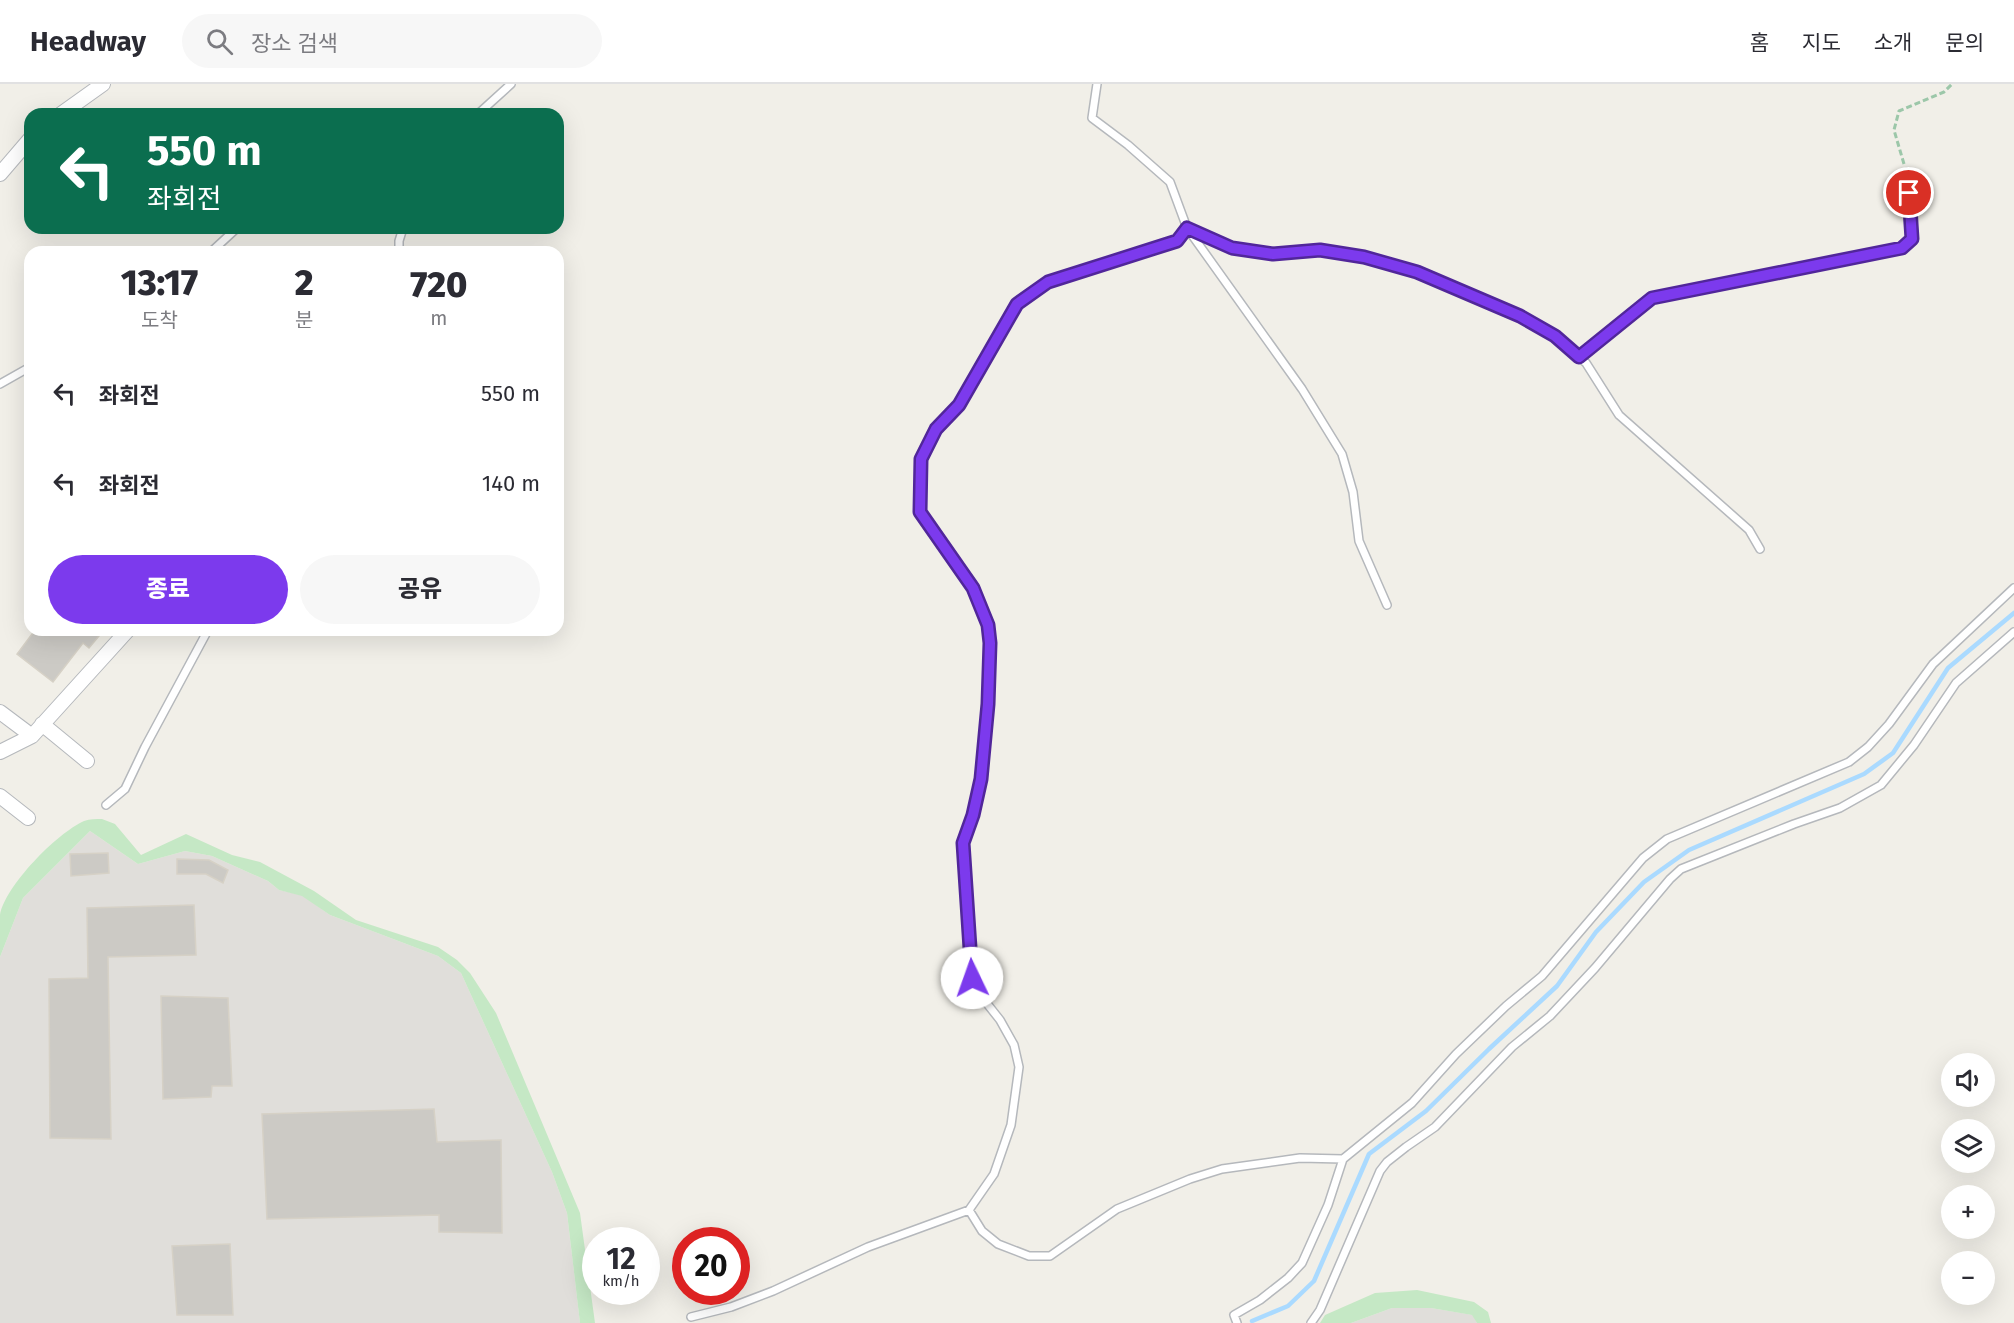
<!DOCTYPE html>
<html lang="ko">
<meta charset="utf-8">
<style>
:root{--surface:#fff;--page:#f7f7f7;--text:#2b2b33;--muted:#7c7c81;--line:#e1e1e2;--accent:#7c3aed}
body{margin:0;font-family:"Fira Sans","Noto Sans KR",sans-serif;background:var(--page);color:var(--text);height:100vh;display:flex;flex-direction:column;font-size:22px;white-space:nowrap}
*{box-sizing:border-box;margin:0}
p{font-size:20px;color:var(--muted)}
.icon{flex:none;width:33px;height:33px;fill:none;stroke:currentColor;stroke-width:2;stroke-linecap:round;stroke-linejoin:round}
.map{position:relative;flex:1;overflow:hidden}
.drawer{position:absolute;left:24px;top:162px;width:540px;height:390px;display:flex;flex-direction:column;background:var(--surface);border-radius:18px;box-shadow:0 6px 24px #0002}
.drawer>*{flex:none}
.guide{position:absolute;left:24px;top:24px;width:540px;height:126px;border-radius:18px;box-shadow:0 6px 24px #0002;background:#0b6e4f;color:#fff;overflow:hidden}
.buttons{position:absolute;left:1941px;top:969px;display:grid;gap:12px}
.buttons a{display:grid;place-items:center;width:54px;height:54px;border-radius:50%;background:var(--surface);box-shadow:0 6px 24px #0002;font-size:30px}
.speed{position:absolute;left:582px;top:1143px;display:flex;gap:12px;font-size:30px;font-weight:700;text-align:center}
.speed>*{display:grid;place-content:center;width:78px;height:78px;border-radius:50%;background:var(--surface);box-shadow:0 6px 24px #0002;line-height:1}
.speed small{font-size:15px;font-weight:400}
.speed .limit{border:9px solid #d22;background:#fff;color:#111}
.pin{position:absolute;display:grid;place-items:center;width:51px;height:51px;color:#fff;margin:-26px;border:3px solid #fff;border-radius:50%;box-shadow:0 2px 6px #0007}
.me{position:absolute;width:66px;margin:-33px;rotate:357deg;stroke-linejoin:round;filter:drop-shadow(0 0 4px #0008)}
.turn{display:flex;align-items:center;gap:21px;height:126px;padding:0 24px;font-size:27px}
.turn .icon{width:78px;height:78px;stroke-width:2.5}
.turn b{display:block;font-size:42px;line-height:51px}
.eta{display:flex;justify-content:space-evenly;align-items:center;height:102px;text-align:center}
.eta b{font-size:36px;font-weight:800;line-height:42px}
.action{display:flex;gap:12px;margin-top:auto;padding:12px 24px}
.action a{flex:1;height:69px;border-radius:36px;background:var(--accent);color:#fff;font-size:24px;font-weight:800;line-height:69px;text-align:center}
.action a+a{background:var(--page);color:var(--text)}
ul{padding:0;list-style:none}
li{display:flex;align-items:center;gap:18px;height:90px;padding:0 24px}
li div{flex:1}
li b{display:block;font-size:22px}
li em{font-style:normal}
header{display:flex;align-items:center;gap:36px;box-sizing:border-box;height:84px;padding:0 30px;background:var(--surface);border-bottom:2px solid var(--line)}
header strong{font-size:28px}
nav{display:flex;gap:33px;margin-inline-start:auto;font-size:21px}
.search{width:420px;height:54px;background:var(--page);display:flex;align-items:center;gap:15px;box-sizing:border-box;padding:0 21px;border-radius:33px;color:var(--muted);font-size:22px}
.map>svg:first-child{display:block}
</style>
<header>
<strong>Headway</strong>
<div class="search"><svg class="icon" aria-label="search" viewBox="0 0 24 24"><circle cx="10" cy="10" r="6"/><path d="M15 15l6 6"/></svg>장소 검색</div>
<nav><a>홈</a><a>지도</a><a>소개</a><a>문의</a></nav>
</header>
<div class="map">
<svg width="2014" height="1239" viewBox="0 0 2014 1239">
<rect width="100%" height="100%" fill="#f1efe8"/>
<path fill="#e0deda" d="M90,747L138,780L185,767L212,772L268,797L279,806L302,811L330,831L438,872L461,889L552,1088L567,1129L580,1239H0V873L23,814Z
M1392,1224H1431L1473,1231L1477,1239H1351Z"/>
<path fill="#c5e8c5" d="M102,735L115,740L141,771L186,750L232,771L260,778L314,807L356,836L438,863L457,876L470,889L496,929L580,1129L595,1239H580L567,1129L552,1088L461,889L438,872L330,831L302,812L279,806L268,797L212,772L185,767L138,780L90,747L23,814L0,873C0,860 0,844 0,831C5,802 57,749 84,737C90,735 96,735 102,735Z
M1417,1206L1474,1218L1488,1228L1491,1239H1477L1472,1231L1431,1224H1392L1351,1239H1320L1325,1231L1375,1209Z"/>
<g fill="none" stroke-linecap="round" stroke-linejoin="round">
<path stroke="#aadaff" stroke-width="4.5" d="M1252,1237L1288,1222L1314,1197L1369,1070L1426,1027L1489,965L1557,902L1596,848L1644,798L1689,766L1864,690L1893,669L1948,584L2014,529"/>
</g>
<path fill="#cccac5" stroke="#d6d1c6" stroke-width="1.5" d="M35,546H104L89,564L83,559L53,598L17,570Z
M108,769L109,789L71,792L70,770Z
M177,775L209,776L228,786L223,799L206,790H177Z
M194,821L196,871L108,873L111,1055L50,1054L49,895L88,894L87,824Z
M161,912L228,914L232,1002H212L211,1013L163,1015Z
M434,1025L437,1058L501,1056L502,1149L439,1148V1131L267,1135L262,1030Z
M230,1160L233,1231H177L172,1162Z"/>
<g fill="none" stroke-linecap="round" stroke-linejoin="round">
<defs>
<path id="service" d="M1097,0L1092,34L1128,61L1170,98L1187,144L1232,164L1273,170L1320,167L1364,173L1417,188L1520,232L1555,252L1586,279L1619,331L1749,446L1760,465
M478,30L511,0
M211,168L237,144
M399,168V157L403,144
M1579,273L1652,214L1902,164L1912,155L1908,88
M0,300L30,283
M106,721L125,705L145,663L208,546
M1343,1075L1412,1019L1456,970L1506,922L1542,892L1643,774L1667,755L1849,678L1868,663L1889,640L1933,580L2014,504
M691,1233L731,1223L773,1207L868,1163L969,1126
M1237,1239L1234,1231L1260,1216L1288,1194L1302,1179L1328,1121L1343,1075L1300,1074L1222,1085L1190,1095L1117,1125L1050,1172H1029L998,1160L982,1147L969,1126L994,1090L1011,1041L1019,983L1014,961L1000,936L981,912L972,894L964,759L981,695L988,620L990,559L988,541L973,504L920,428L921,375L936,345L959,321L1018,220L1048,198L1177,157L1187,144L1302,305L1342,370L1353,408L1359,457L1387,521
M1311,1239L1320,1226L1380,1087L1387,1078L1406,1063L1435,1043L1512,963L1550,932L1595,884L1670,795L1681,785L1794,740L1840,724L1881,701L1914,661L1956,599L2014,548"/>
<path id="minor" d="M61,30L103,0
M0,90L30,55
M0,628L32,652
M42,640L87,677
M0,668L32,652L128,546
M0,712L28,734"/>
</defs>
<use href="#service" stroke="#b5b8bc" stroke-width="10"/>
<use href="#minor" stroke="#b5b8bc" stroke-width="16"/>
<path stroke="#9cc7a9" stroke-width="3" stroke-dasharray="6 3" stroke-linecap="butt" d="M1904,80L1894,46L1899,27L1944,8L1952,0"/>
<use href="#service" stroke="#fff" stroke-width="7"/>
<use href="#minor" stroke="#fff" stroke-width="14"/>
</g>
<g fill="none" stroke-linecap="round" stroke-linejoin="round">
<defs>
<path id="route" d="M972,894L963,759L973,731L981,695L988,620L990,559L988,541L973,504L920,428L921,375L936,345L959,321L1017,220L1048,198L1177,157L1187,144L1232,164L1273,170L1320,166L1364,173L1417,188L1520,232L1555,252L1579,273L1652,214L1902,164L1912,155L1909,109"/>
</defs>
<use href="#route" stroke="#51269a" stroke-width="15"/>
<use href="#route" stroke="#7c3aed" stroke-width="10"/>
</g>
</svg>
<div class="buttons">
<a><svg class="icon" aria-label="sound" viewBox="0 0 24 24"><path d="M4 9h4l5-4v14l-5-4H4zM17 9q2 3 0 6"/></svg></a>
<a><svg class="icon" aria-label="layers" viewBox="0 0 24 24"><path d="M12 4l9 5-9 5-9-5zM3 14l9 5 9-5"/></svg></a>
<a>+</a>
<a>−</a>
</div>
<div class="speed"><div>12<small>km/h</small></div><div class="limit">20</div></div>
<div class="pin" style="left:1909px;top:109px;background:#d93025"><svg class="icon" aria-label="arrive" viewBox="0 0 24 24"><path d="M6 21V4h12l-3 4 3 4H6"/></svg></div>
<svg class="me" style="left:972px;top:894px" viewBox="-20 -20 40 40"><circle r="19" fill="#fff"/><path d="M0-13L10 11 0 6-10 11z" fill="#7c3aed"/></svg>
<div class="guide">
<div class="turn"><svg class="icon" aria-label="left" viewBox="0 0 24 24"><path d="M17 20v-9H6M10 6l-5 5 5 5"/></svg><div><b>550 m</b>좌회전</div></div>
</div>
<section class="drawer">
<div class="eta">
<div><b>13:17</b><p>도착</p></div>
<div><b>2</b><p>분</p></div>
<div><b>720</b><p>m</p></div>
</div>
<ul>
<li><svg class="icon" aria-label="left" viewBox="0 0 24 24"><path d="M17 20v-9H6M10 6l-5 5 5 5"/></svg><div><b>좌회전</b></div><em>550 m</em></li>
<li><svg class="icon" aria-label="left" viewBox="0 0 24 24"><path d="M17 20v-9H6M10 6l-5 5 5 5"/></svg><div><b>좌회전</b></div><em>140 m</em></li>
</ul>
<div class="action"><a>종료</a><a>공유</a></div>
</section>
</div>
